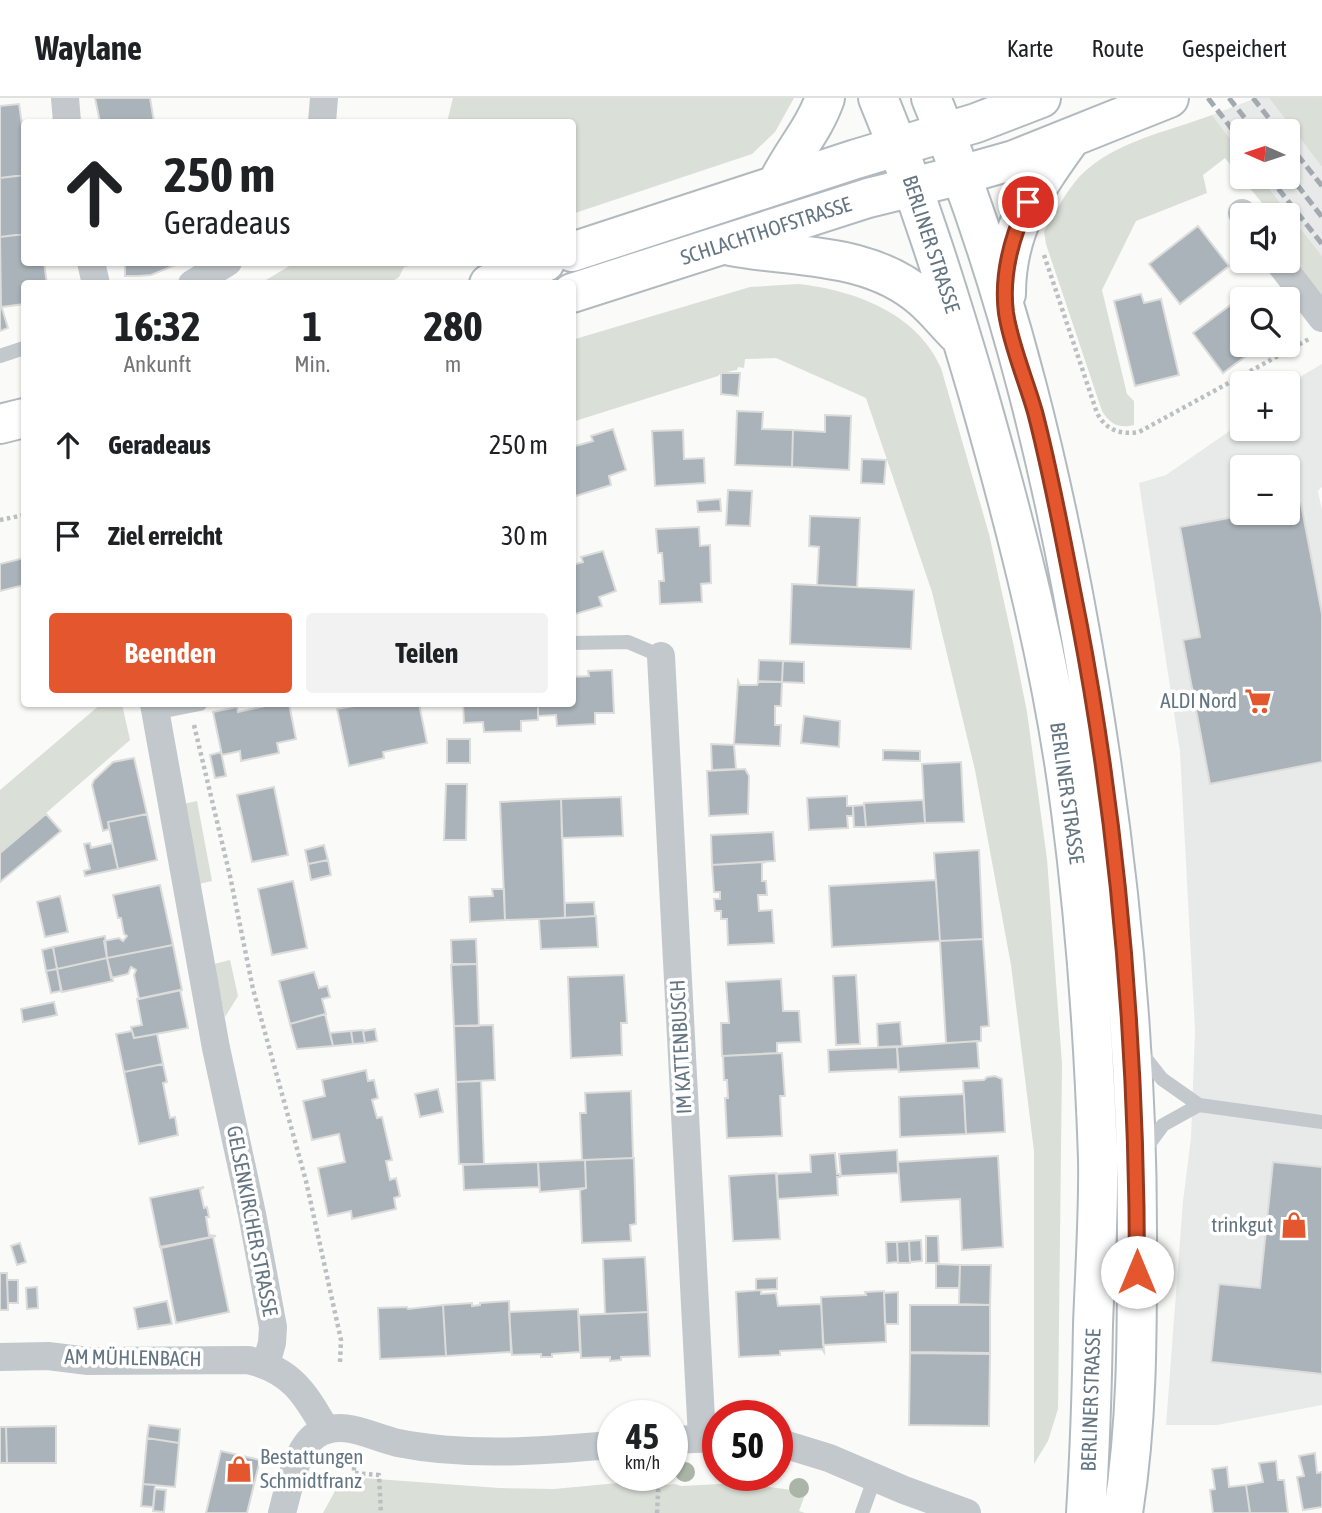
<!DOCTYPE html>
<html lang="de">
<meta charset="utf-8">
<style>
:root{--surface:#fff;--page:#f2f2f2;--text:#202124;--muted:#757577;--line:#e0e0e0;--accent:#e4572e}
body{margin:0;font-family:"Asap Condensed",sans-serif;background:var(--page);color:var(--text);height:100vh;display:flex;flex-direction:column;font-size:26px;white-space:nowrap}
*{box-sizing:border-box;margin:0}
p{font-size:23px;color:var(--muted)}
.icon{flex:none;width:38px;height:38px;fill:none;stroke:currentColor;stroke-width:2;stroke-linecap:round;stroke-linejoin:round}
.map{position:relative;flex:1;overflow:hidden}
.panel{position:absolute;left:21px;top:182px;width:555px;height:427px;display:flex;flex-direction:column;background:var(--surface);border-radius:7px;box-shadow:0 2px 5px #0004}
.panel>*{flex:none}
.top-card{position:absolute;left:21px;top:21px;width:555px;height:147px;border-radius:7px;box-shadow:0 2px 5px #0004;background:#fff;color:var(--text);overflow:hidden}
.needle{width:46px;rotate:273deg}
.controls{position:absolute;left:1230px;top:21px;display:grid;gap:14px}
.controls a{display:grid;place-items:center;width:70px;height:70px;border-radius:7px;background:var(--surface);box-shadow:0 2px 5px #0004;font-size:35px}
.speed{position:absolute;left:597px;top:1302px;display:flex;gap:14px;font-size:35px;font-weight:700;text-align:center}
.speed>*{display:grid;place-content:center;width:91px;height:91px;border-radius:50%;background:var(--surface);box-shadow:0 2px 5px #0004;line-height:1}
.speed small{font-size:18px;font-weight:400}
.speed .limit{border:10px solid #d22;background:#fff;color:#111}
.pin{position:absolute;display:grid;place-items:center;width:60px;height:60px;color:#fff;margin:-30px;border:4px solid #fff;border-radius:50%;box-shadow:0 2px 7px #0007}
.me{position:absolute;width:77px;margin:-38px;rotate:0deg;stroke-linejoin:round;filter:drop-shadow(0 0 5px #0008)}
.turn{display:flex;align-items:center;gap:24px;height:147px;padding:0 28px;font-size:32px}
.turn .icon{width:91px;height:91px;stroke-width:2.5}
.turn b{display:block;font-size:49px;line-height:60px}
.eta{display:flex;justify-content:space-evenly;align-items:center;height:119px;text-align:center}
.eta b{font-size:42px;font-weight:700;line-height:49px}
.button{display:flex;gap:14px;margin-top:auto;padding:14px 28px}
.button a{flex:1;height:80px;border-radius:7px;background:var(--accent);color:#fff;font-size:28px;font-weight:700;line-height:80px;text-align:center}
.button a+a{background:var(--page);color:var(--text)}
ul{padding:0;list-style:none}
li{display:flex;align-items:center;gap:21px;height:91px;padding:0 28px}
li div{flex:1}
li b{display:block;font-size:26px}
li em{font-style:normal}
header{display:flex;align-items:center;gap:42px;box-sizing:border-box;height:98px;padding:0 35px;background:var(--surface);border-bottom:2px solid var(--line)}
header strong{font-size:33px}
nav{display:flex;gap:38px;margin-inline-start:auto;font-size:24px}
.map>svg:first-child{display:block}
</style>
<header>
<strong>Waylane</strong>
<nav><a>Karte</a><a>Route</a><a>Gespeichert</a></nav>
</header>
<div class="map">
<svg width="1322" height="1415" viewBox="0 0 1322 1415">
<rect width="100%" height="100%" fill="#fafaf8"/>
<path fill="#e8e9e9" fill-rule="evenodd" d="M1256,0H1269L1322,69V158L1260,79H1288V33H1242V56L1212,17Z
M1322,266V389L1318,393L1322,412V1307L1217,1327H1166L1183,1103L1191,1040L1195,933L1180,654L1139,385L1166,377L1231,332L1242,317V331H1288V286ZM1242,369H1288V415H1242Z"/>
<path fill="#dadfd7" d="M453,0H794L775,34L752,56L572,116V24H447Z
M1269,0H1322V69Z
M1212,17L1242,56V79H1260L1322,158V198L1288,156V117H1272L1225,60L1203,77L1207,95L1136,123L1102,192L1127,296L1134,303V327C1119,331 1110,326 1102,313L1046,146L1044,133C1055,115 1066,93 1080,78C1115,43 1167,34 1212,17Z
M290,165H424L404,169L399,179L390,185H261L291,167Z
M798,186C854,192 917,215 941,270L989,436L1014,549L1027,614L1047,761L1062,966L1058,1311L1048,1343L1034,1366V1053L1011,867L975,672L932,494L866,300L776,260L745,261L744,270L738,269L737,272L721,275L718,278L572,324V242L750,189Z
M101,606H122L130,642L0,755V692Z
M197,703L212,783L199,786L183,706Z
M230,862L238,898L225,919L214,866Z
M349,1379L499,1390L554,1391L629,1384L630,1391L675,1386L681,1388L740,1385L806,1394L799,1413L805,1415H323L340,1384Z"/>
<path fill="#aab3b9" stroke="#dcdcda" stroke-width="2" d="M95,0H150L154,24H100Z
M19,6L24,40V77L0,80V8Z
M24,77V136L0,139V80Z
M1198,128L1229,168L1180,206L1149,166Z
M24,136V164H44L47,186H24V206L1,209L0,139Z
M125,164H177L178,166L151,177L138,178H125Z
M1141,196L1144,205L1161,201L1179,277L1135,288L1114,203Z
M1244,197L1247,201H1242V247H1261L1223,275L1193,235Z
M0,204L8,230L0,233Z
M721,275H740L738,298L721,296Z
M737,313L763,314L762,331L793,332L792,369L735,367Z
M825,317L851,318L849,372L792,369L793,332L825,334Z
M613,331L626,372L609,378L611,387L576,398L572,389V349L593,343L591,338Z
M683,332L684,361L704,360L705,385L655,388L652,333Z
M862,361L886,362L884,386L861,385Z
M728,392L752,393L750,428L726,427Z
M1288,400L1290,409L1301,406L1322,516V664L1210,686L1183,542L1200,539L1180,429L1256,415H1288Z
M720,401L721,413L698,414L697,403Z
M810,418L860,420L857,489L817,487L819,449L809,448Z
M699,429L700,448L710,447L711,485L701,486L702,504L660,506L659,483H664L662,455H658L656,431Z
M603,453L616,493L599,499L602,508L572,517V467L583,464L581,459Z
M24,460V487L0,493V466Z
M792,486L914,492L911,551L790,546Z
M759,562L783,563L782,584H758Z
M783,563L804,564V585L782,584Z
M612,572L614,615H595V626L557,628L556,617L538,618V606H572V579L589,578L588,573Z
M738,583L740,587H757L759,583L782,584L781,608H775V627H781L780,648L734,646Z
M264,606H289L296,641L277,645L279,655L241,663L240,653L222,657L213,614L237,609L238,614L265,608Z
M365,606H419L427,645L383,654L384,660L349,668L337,611Z
M463,606H538V622L521,623V633L484,634L483,624L464,625Z
M804,618L840,623L839,649L801,645Z
M447,641H470V665H447Z
M711,646L734,647L736,671L712,672Z
M883,652L920,653V663L883,662Z
M221,654L226,678L215,680L210,657Z
M134,660L147,716L108,724L109,731L103,733L92,687L94,682L113,664Z
M961,664L964,724L925,725L922,666Z
M745,671L749,678L748,716L709,718L707,673Z
M446,686H467L466,742H444Z
M274,689L288,757L252,764L237,697Z
M847,698V708H853V718H847L848,730L809,732L807,700Z
M621,699L623,738L562,740L561,701Z
M561,701L565,820L505,822L500,704Z
M923,702L925,725L866,729L864,705Z
M864,707L866,729H854L853,708Z
M46,716L61,733L0,784V755Z
M147,716L157,762L118,771L108,724Z
M773,734L775,763L712,767L711,737Z
M90,745L91,750L112,745L118,771L85,778L84,773L90,771L84,746Z
M324,747L328,762L308,766L305,752Z
M979,752L983,841L940,843L934,755Z
M328,762L331,777L311,782L308,766Z
M766,764L762,765V783H766L767,797H758L759,813L772,812L774,845L728,847L727,821H721V813H715L714,801H720V794H714L712,767Z
M936,782L940,843L832,849L829,788Z
M293,783L307,850L272,857L258,791Z
M160,787L173,847L107,860L104,843L119,840L123,843L127,838L124,836L121,820H118L113,797Z
M492,791H504L505,822L470,824L469,799L493,798Z
M60,798L68,834L45,839L37,804Z
M594,804L595,818L565,820V805Z
M596,818L598,849L541,851L539,821Z
M105,838L107,860L57,871L53,849Z
M476,841L477,866H452L451,842Z
M983,841L989,928L981,929V943L946,945L940,843Z
M173,847L182,892L139,901L134,877L136,872L131,869L128,876L111,880L107,860Z
M53,849L57,871L46,873L42,852Z
M107,860L113,883L62,894L57,871Z
M477,866L479,928H454L451,867Z
M57,871L61,893L51,895L46,873Z
M314,874L319,890L327,888L330,899L322,901L326,916L290,926L279,883Z
M624,877L627,925H621L622,957L571,960L568,879Z
M856,877L860,946L836,947L833,878Z
M781,881L783,913H799L801,944L777,945V955L722,958L721,925H729L726,884Z
M180,892L188,930L134,940L131,929L142,927L137,901Z
M54,904L57,917L23,924L21,911Z
M325,916L333,948L297,951L290,926Z
M900,924L902,948L878,949L877,926Z
M493,927L495,982L456,984L454,928Z
M375,931L377,943L365,945L363,933Z
M363,932L365,945L353,946L351,933Z
M132,933L134,940L157,936L163,966L124,974L116,936Z
M351,933L353,946L333,948L330,935Z
M977,943L979,970L899,974L897,949Z
M897,949L898,971L829,974L828,952Z
M782,955L785,998H780L782,1038L727,1040L725,1000H728L727,982H724L723,958Z
M163,966L167,984L163,985L170,1020L175,1019L178,1037L139,1046L124,974Z
M366,972L368,983L374,982L378,1000L372,1002L377,1020L382,1019L392,1062L386,1063L390,1082L396,1080L400,1098L394,1100L396,1111L352,1121L351,1113L328,1118L318,1070L345,1064L339,1036L312,1042L303,1003L325,998L322,982Z
M995,978L1002,981L1005,1034L966,1036L963,983L984,982L987,979Z
M481,983L484,1066H459L456,984Z
M438,991L443,1014L420,1019L415,996Z
M631,993L633,1060L582,1062L580,1015H586L585,995Z
M964,996L966,1036L900,1039L899,999Z
M897,1052L898,1075L841,1078L839,1056Z
M835,1055L837,1076H840V1079H837L838,1097L778,1101L777,1076L811,1074L810,1057Z
M998,1058L1003,1149L962,1152L960,1101L901,1104L898,1064Z
M634,1060L636,1126L630,1127L631,1143L582,1145L580,1092L586,1090L585,1062Z
M585,1062L586,1090L540,1094L538,1064Z
M538,1064L539,1089L464,1092L463,1067Z
M1273,1064L1322,1069V1276L1211,1264L1219,1186L1260,1190Z
M776,1075L780,1141L733,1143L729,1078Z
M204,1089L200,1092L204,1110L207,1109L209,1119H206L209,1137L216,1138L160,1149L150,1100Z
M926,1138H938L939,1165H926Z
M213,1139L229,1214L176,1225L161,1150Z
M921,1142L922,1163L910,1164L909,1143Z
M909,1143L910,1165H898L897,1144Z
M886,1144H897L898,1164L887,1165Z
M20,1145L26,1164L17,1167L11,1148Z
M645,1159L648,1214L605,1216L603,1161Z
M936,1166L960,1167L959,1190H936Z
M960,1167H991L990,1207L959,1206Z
M0,1175H7L8,1212H0Z
M777,1180V1191L756,1192V1181Z
M7,1182H18V1205H8Z
M37,1189L38,1210L27,1211L26,1190Z
M761,1192V1196L776,1195L778,1208L821,1206L824,1254L822,1251L780,1253V1257L739,1259L736,1194Z
M884,1193L886,1244L823,1247L821,1199L866,1197L865,1194Z
M898,1194V1226H885L884,1195Z
M167,1203L172,1226L138,1231L134,1210Z
M509,1203L511,1254L446,1258L443,1207L472,1205V1208L480,1207V1205Z
M443,1207L446,1258L380,1261L378,1210L407,1209L408,1211Z
M910,1207H990V1255L910,1254Z
M578,1211L580,1254L552,1256V1259H541V1256L512,1257L509,1214Z
M648,1214L650,1258L621,1259V1262L610,1263V1259L581,1260L579,1217Z
M910,1255L990,1256L989,1328L909,1327Z
M149,1327L180,1331L179,1345L147,1340Z
M56,1328V1365H7L6,1329Z
M0,1329H6L7,1365H0Z
M147,1340L179,1345L175,1389L143,1386Z
M221,1353L260,1362L247,1415H206Z
M1315,1355L1317,1375L1322,1374V1409L1303,1412L1297,1379L1304,1378L1299,1358Z
M1276,1363L1278,1382H1284L1288,1415H1250L1246,1387L1263,1384L1259,1365Z
M1227,1369L1229,1389L1246,1387L1250,1415H1213L1210,1392L1215,1391L1212,1371Z
M143,1386L155,1387L153,1409L141,1408Z
M155,1391L166,1392L164,1414L153,1413Z"/>
<g fill="none" stroke-linecap="round" stroke-linejoin="round">
<defs>
<path id="secondary" d="M878,0C918,96 949,196 978,295C1017,432 1053,571 1071,713C1086,828 1094,944 1098,1060C1099,1115 1095,1171 1093,1227C1092,1289 1090,1352 1086,1415
M931,0C1009,188 1056,386 1089,586C1119,767 1137,949 1137,1133C1137,1230 1138,1319 1123,1415
M777,86C791,56 814,32 825,0
M731,148C795,160 869,154 922,200C935,211 945,224 957,236
M572,154L856,61L976,25L1041,0
M489,186L545,164
M572,195L868,100L961,77L1014,62L1169,0
M1006,196C1006,131 1035,90 1071,40
M0,326L24,320"/>
</defs>
<use href="#secondary" stroke="#b3babf" stroke-width="42"/>
<path stroke="#bbbfc2" stroke-width="4.5" stroke-dasharray="3.5 3.5" stroke-linecap="butt" d="M1044,157L1097,315C1106,332 1120,337 1139,334L1309,241
M0,422L24,417
M194,627L230,778L253,891L306,1083L341,1242L340,1264
M354,1369V1375L379,1377L381,1415
M657,1415L659,1377"/>
<path stroke="#c3c8cc" stroke-width="14" d="M0,258L24,250
M572,545L628,544L661,558
M154,615L200,606
M1140,953L1162,981L1199,1007L1322,1024
M1143,1054L1163,1027L1199,1007
M862,1415L875,1379"/>
<path stroke="#c3c8cc" stroke-width="28" d="M65,0L67,24
M322,24L324,0
M1242,115L1244,117
M1278,163L1322,220
M91,164L96,186
M192,186L228,164
M661,558L702,1340
M154,606L216,950L252,1116L273,1229L272,1245L266,1266
M0,1259L48,1258L88,1263L248,1262C291,1272 305,1295 326,1332
M672,1342L718,1340
M777,1344L829,1360L904,1392L967,1415
M282,1415C288,1393 296,1350 316,1337C342,1320 371,1339 398,1345C468,1359 542,1353 612,1347"/>
<use href="#secondary" stroke="#fff" stroke-width="38"/>
<path stroke="#a2aab0" stroke-width="5" stroke-dasharray="10 5" stroke-linecap="butt" d="M1208,0L1242,44
M1229,0L1255,33
M1253,0L1279,33
M1288,45L1322,88
M1288,75L1322,119
M1269,79L1322,146"/>
</g>
<g fill="#aab4a7">
<circle cx="685" cy="1374" r="10"/>
<circle cx="799" cy="1390" r="10"/>
</g>
<g fill="none" stroke-linecap="round" stroke-linejoin="round">
<defs>
<path id="route" d="M1028,104C1012,138 1001,176 1006,215C1011,248 1026,282 1035,314C1053,383 1065,453 1079,523C1120,738 1137,955 1137,1174"/>
</defs>
<use href="#route" stroke="#94391e" stroke-width="18"/>
<use href="#route" stroke="#e4572e" stroke-width="12"/>
</g>
<defs>
<symbol id="supermarket-bare" viewBox="-9 -9 18 18"><path d="M-6-5.5h2.5l.6 2H6L4.5 2H-2.5L-4.4-4H-6ZM-1.5 3.2a1.3 1.3 0 1 0 .1 0ZM3 3.2a1.3 1.3 0 1 0 .1 0Z" fill="#e4572e" stroke="#fff" stroke-width="2.5" paint-order="stroke"/></symbol>
<symbol id="shop-bare" viewBox="-9 -9 18 18"><path d="M-5-2.5h2.3a2.7 3.5 0 0 1 5.4 0H5L5.5 6h-11ZM-1.5-2.5h3a1.5 2.3 0 0 0-3 0Z" fill="#e4572e" stroke="#fff" stroke-width="2.5" paint-order="stroke"/></symbol>
</defs>
<g fill-rule="evenodd">
<use href="#supermarket-bare" x="1239" y="584" width="38" height="38"/>
<use href="#shop-bare" x="1275" y="1108" width="38" height="38"/>
<use href="#shop-bare" x="220" y="1352" width="38" height="38"/>
</g>
<g text-anchor="middle" stroke-width="7" stroke-linejoin="round" paint-order="stroke">
<g font-size="21" fill="#657683" stroke="#fff">
<text transform="translate(766 133) rotate(-18)" y="7">SCHLACHTHOFSTRASSE</text>
<text transform="translate(931 146) rotate(72)" y="7">BERLINER STRASSE</text>
<text transform="translate(1067 695) rotate(82)" y="7">BERLINER STRASSE</text>
<text transform="translate(681 949) rotate(-93)" y="7">IM KATTENBUSCH</text>
<text transform="translate(252 1123) rotate(79)" y="7">GELSENKIRCHER STRASSE</text>
<text transform="translate(133 1260) rotate(1)" y="7">AM MÜHLENBACH</text>
<text transform="translate(1091 1302) rotate(-88)" y="7">BERLINER STRASSE</text>
</g>
<g font-size="21" fill="#657683" stroke="#fff" text-anchor="end">
<text x="1237" y="610">ALDI Nord</text>
<text x="1273" y="1134">trinkgut</text>
<text x="260" y="1366" text-anchor="start">Bestattungen<tspan x="260" dy="24">Schmidtfranz</tspan></text>
</g>
</g>
</svg>
<div class="controls">
<a><svg class="needle" viewBox="-14 -14 28 28"><path d="M0-13l5 13h-10z" fill="#e53935"/><path d="M0 13l5-13h-10z" fill="#757577"/></svg></a>
<a><svg class="icon" aria-label="sound" viewBox="0 0 24 24"><path d="M4 9h4l5-4v14l-5-4H4zM17 9q2 3 0 6"/></svg></a>
<a><svg class="icon" aria-label="search" viewBox="0 0 24 24"><circle cx="10" cy="10" r="6"/><path d="M15 15l6 6"/></svg></a>
<a>+</a>
<a>−</a>
</div>
<div class="speed"><div>45<small>km/h</small></div><div class="limit">50</div></div>
<div class="pin" style="left:1028px;top:104px;background:#d93025"><svg class="icon" aria-label="arrive" viewBox="0 0 24 24"><path d="M6 21V4h12l-3 4 3 4H6"/></svg></div>
<svg class="me" style="left:1137px;top:1174px" viewBox="-20 -20 40 40"><circle r="19" fill="#fff"/><path d="M0-13L10 11 0 6-10 11z" fill="#e4572e"/></svg>
<div class="top-card">
<div class="turn"><svg class="icon" aria-label="ahead" viewBox="0 0 24 24"><path d="M12 20V5M6 11l6-6 6 6"/></svg><div><b>250 m</b>Geradeaus</div></div>
</div>
<section class="panel">
<div class="eta">
<div><b>16:32</b><p>Ankunft</p></div>
<div><b>1</b><p>Min.</p></div>
<div><b>280</b><p>m</p></div>
</div>
<ul>
<li><svg class="icon" aria-label="ahead" viewBox="0 0 24 24"><path d="M12 20V5M6 11l6-6 6 6"/></svg><div><b>Geradeaus</b></div><em>250 m</em></li>
<li><svg class="icon" aria-label="arrive" viewBox="0 0 24 24"><path d="M6 21V4h12l-3 4 3 4H6"/></svg><div><b>Ziel erreicht</b></div><em>30 m</em></li>
</ul>
<div class="button"><a>Beenden</a><a>Teilen</a></div>
</section>
</div>
